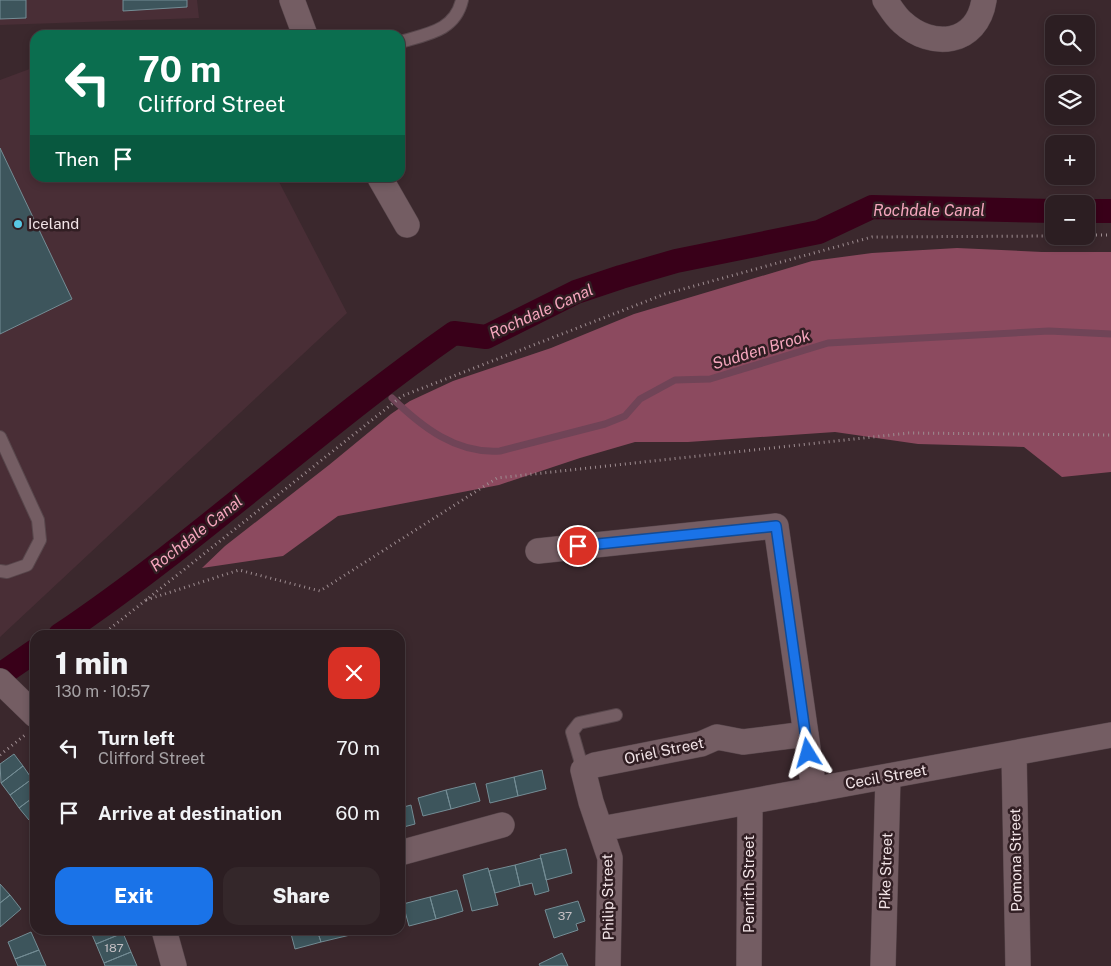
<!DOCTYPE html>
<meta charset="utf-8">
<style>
:root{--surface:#2c1e22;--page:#34272a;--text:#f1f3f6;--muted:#a6a2a5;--line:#483c40;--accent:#1a73e8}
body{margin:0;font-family:"Public Sans",sans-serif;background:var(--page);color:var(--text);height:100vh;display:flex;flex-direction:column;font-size:19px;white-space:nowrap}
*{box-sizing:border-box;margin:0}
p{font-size:16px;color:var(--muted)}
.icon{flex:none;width:28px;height:28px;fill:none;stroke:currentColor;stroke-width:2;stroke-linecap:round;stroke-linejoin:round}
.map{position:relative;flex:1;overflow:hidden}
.drawer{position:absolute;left:30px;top:630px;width:375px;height:305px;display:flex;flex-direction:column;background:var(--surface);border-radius:15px;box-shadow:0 2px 8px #0003,0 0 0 1px var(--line)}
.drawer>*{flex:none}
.banner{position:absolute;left:30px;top:30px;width:375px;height:152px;border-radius:15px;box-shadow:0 2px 8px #0003,0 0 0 1px var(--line);background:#0b6e4f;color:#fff;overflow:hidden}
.fabs{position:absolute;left:1045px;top:15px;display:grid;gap:10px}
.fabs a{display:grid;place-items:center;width:50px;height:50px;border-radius:10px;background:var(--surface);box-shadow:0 2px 8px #0003,0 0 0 1px var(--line);font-size:25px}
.pin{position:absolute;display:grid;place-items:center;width:42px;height:42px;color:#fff;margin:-21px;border:2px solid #fff;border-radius:50%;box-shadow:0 1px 5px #0007}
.me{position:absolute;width:55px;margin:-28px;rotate:352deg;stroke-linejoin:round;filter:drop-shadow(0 0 4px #0008)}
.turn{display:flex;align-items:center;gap:18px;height:105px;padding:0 25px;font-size:22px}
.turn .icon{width:65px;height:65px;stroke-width:2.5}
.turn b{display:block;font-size:35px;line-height:42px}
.then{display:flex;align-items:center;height:48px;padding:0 25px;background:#0003;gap:10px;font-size:19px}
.round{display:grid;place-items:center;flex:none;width:52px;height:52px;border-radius:15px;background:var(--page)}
.overview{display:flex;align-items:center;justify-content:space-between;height:85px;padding:0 25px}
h1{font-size:30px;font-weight:800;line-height:38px}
.button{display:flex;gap:10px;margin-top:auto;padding:10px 25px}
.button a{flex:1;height:58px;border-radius:15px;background:var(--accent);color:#fff;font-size:20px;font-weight:800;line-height:58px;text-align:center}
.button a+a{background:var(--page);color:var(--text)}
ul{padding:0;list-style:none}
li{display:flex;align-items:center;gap:15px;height:65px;padding:0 25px}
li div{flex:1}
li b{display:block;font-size:19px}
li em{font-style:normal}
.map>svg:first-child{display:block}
</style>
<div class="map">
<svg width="1111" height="966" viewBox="0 0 1111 966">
<rect width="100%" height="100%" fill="#3b282d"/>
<path fill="#492e36" d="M0,0H197L199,18L0,25Z
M35,67V178H277L347,313L0,637V80Z"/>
<path fill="#8c4a5f" d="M957,248L1042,252H1111V472L1062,477L1024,447L918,444L835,432L688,442H635L580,458L499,485L338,516L283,556L202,568L225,546L329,465L391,414L410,401L453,381L551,348L634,314L812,261L872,253Z"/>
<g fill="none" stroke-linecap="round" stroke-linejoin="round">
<path stroke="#704457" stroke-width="7" d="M392,398C422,427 456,454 500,451L605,424L625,416L640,399L675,380L710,379L828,343L1049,331L1111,334"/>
<path stroke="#390019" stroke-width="24" d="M1086,211H1111
M60,635C197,543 318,428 454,333L486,337L576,292L621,277L676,261L819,232L872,207L1054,211
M0,675L35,651"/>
</g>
<path fill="#3d555c" stroke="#748d95" d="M0,0H26V18L0,19Z
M123,0H187V7L123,11Z
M0,148L72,299L0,334Z
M14,754L23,766L1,783L0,764Z
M23,766L32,779L10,795L1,783Z
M542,770L546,789L518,796L514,777Z
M514,777L518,796L490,803L486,784Z
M32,779L35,782V796L19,808L10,795Z
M475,783L480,801L451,809L446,790Z
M446,790L451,809L423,816L418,798Z
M35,796V815L29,820L19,808Z
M411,805L415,824L400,828V808Z
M566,849L572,873L546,880L540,855Z
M541,858L549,891L535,895L532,883L520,886L515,865Z
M515,865L520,886L495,893L489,871Z
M488,868L498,905L472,911L463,875Z
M0,884L10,895L0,903Z
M457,890L463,911L436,919L430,897Z
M10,895L21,909L0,927V903Z
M430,897L436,919L409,926L403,904Z
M578,901L585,921L576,924L578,930L554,938L545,910Z
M90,930H122L123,933L96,944Z
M290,930H317L321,942L295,949Z
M317,930H345L346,936L321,942Z
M345,930H370L346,936Z
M31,932L39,950L15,959L8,942Z
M123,933L131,952L104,963L96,944Z
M39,950L46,966H18L15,959Z
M131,952L137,966H105L104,963Z
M562,953L568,966H540L539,964Z"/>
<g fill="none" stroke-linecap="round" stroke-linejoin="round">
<defs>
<path id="lane" d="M400,42C427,34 455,31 462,0
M0,437L38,520L40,540L27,565L7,572L0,571
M583,770L572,732L579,723L616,715"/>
<path id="street" d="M292,0L305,35
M885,0C890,7 895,16 902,22C932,50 977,45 984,0
M380,178L407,225
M538,551L776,526L814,790
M0,681L35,715
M1014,753L1018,966
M601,829L1111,735
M400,853L502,825
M164,930L174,966
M608,966L610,858L591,802L583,770L595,765L701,744L717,737L743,742L806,734
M749,966L750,802
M883,966L888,777"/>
</defs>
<use href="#lane" stroke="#58474c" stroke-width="14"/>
<use href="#street" stroke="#58474c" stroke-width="26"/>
<path stroke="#9e8d91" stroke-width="3" stroke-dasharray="1 4" stroke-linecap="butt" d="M1086,235H1111
M146,600L239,570L320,591L497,478L909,433L1111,435
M102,635L402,396L665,294L872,237L1054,236
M0,755L25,735"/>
<use href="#lane" stroke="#745d63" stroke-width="12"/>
<use href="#street" stroke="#745d63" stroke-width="25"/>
</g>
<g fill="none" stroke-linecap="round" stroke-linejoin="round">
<defs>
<path id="route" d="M578,546L776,526L808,753"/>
</defs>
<use href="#route" stroke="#114b97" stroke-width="12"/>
<use href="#route" stroke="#1a73e8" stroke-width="9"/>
</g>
<circle fill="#58c8e4" stroke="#311e23" stroke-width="2" cx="18" cy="224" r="5"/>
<g text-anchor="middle" stroke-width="5" stroke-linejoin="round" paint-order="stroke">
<g font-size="12" fill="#c5c0c4">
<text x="565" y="920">37</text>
<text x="114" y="952">187</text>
</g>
<g font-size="15" fill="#f2e4e7" stroke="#311e23" text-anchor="start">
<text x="28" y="229">Iceland</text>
</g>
<g font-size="15" fill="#f2e4e7" stroke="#311e23">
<text transform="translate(664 751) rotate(-12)" y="5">Oriel Street</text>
<text transform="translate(886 777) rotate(-10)" y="5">Cecil Street</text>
<text transform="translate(1016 860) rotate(-91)" y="5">Pomona Street</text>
<text transform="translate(886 871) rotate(-88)" y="5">Pike Street</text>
<text transform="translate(749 884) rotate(-90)" y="5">Penrith Street</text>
<text transform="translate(608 897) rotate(-91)" y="5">Philip Street</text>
</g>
<g font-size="16" font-style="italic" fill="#f5a6bd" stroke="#311e23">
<text x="929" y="216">Rochdale Canal</text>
<text transform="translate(541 311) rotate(-24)" y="6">Rochdale Canal</text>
<text transform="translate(761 349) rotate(-17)" y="6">Sudden Brook</text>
<text transform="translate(196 533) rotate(-38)" y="6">Rochdale Canal</text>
</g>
</g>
</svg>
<div class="fabs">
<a><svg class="icon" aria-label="search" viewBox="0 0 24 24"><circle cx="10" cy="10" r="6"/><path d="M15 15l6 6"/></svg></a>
<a><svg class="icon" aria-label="layers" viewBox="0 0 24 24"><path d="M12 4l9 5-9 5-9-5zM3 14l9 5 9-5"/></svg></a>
<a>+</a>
<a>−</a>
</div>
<div class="pin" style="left:578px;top:546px;background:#d93025"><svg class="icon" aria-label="arrive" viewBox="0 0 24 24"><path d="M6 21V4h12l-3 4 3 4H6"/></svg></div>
<svg class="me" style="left:808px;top:753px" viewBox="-20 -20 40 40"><path d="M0-17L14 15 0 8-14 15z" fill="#1a73e8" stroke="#fff" stroke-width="4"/></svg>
<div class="banner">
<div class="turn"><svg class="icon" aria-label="left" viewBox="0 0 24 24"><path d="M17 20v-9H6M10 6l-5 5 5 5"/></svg><div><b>70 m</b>Clifford Street</div></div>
<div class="then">Then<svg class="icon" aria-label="arrive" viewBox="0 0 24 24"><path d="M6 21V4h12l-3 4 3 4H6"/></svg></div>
</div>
<section class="drawer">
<div class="overview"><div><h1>1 min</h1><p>130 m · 10:57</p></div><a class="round" style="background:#d93025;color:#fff"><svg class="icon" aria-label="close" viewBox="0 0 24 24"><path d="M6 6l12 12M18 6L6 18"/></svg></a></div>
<ul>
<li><svg class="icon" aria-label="left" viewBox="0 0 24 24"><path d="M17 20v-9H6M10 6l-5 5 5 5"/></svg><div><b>Turn left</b><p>Clifford Street</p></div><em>70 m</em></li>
<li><svg class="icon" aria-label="arrive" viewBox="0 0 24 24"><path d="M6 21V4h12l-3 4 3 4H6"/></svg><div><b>Arrive at destination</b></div><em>60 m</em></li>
</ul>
<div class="button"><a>Exit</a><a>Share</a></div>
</section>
</div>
